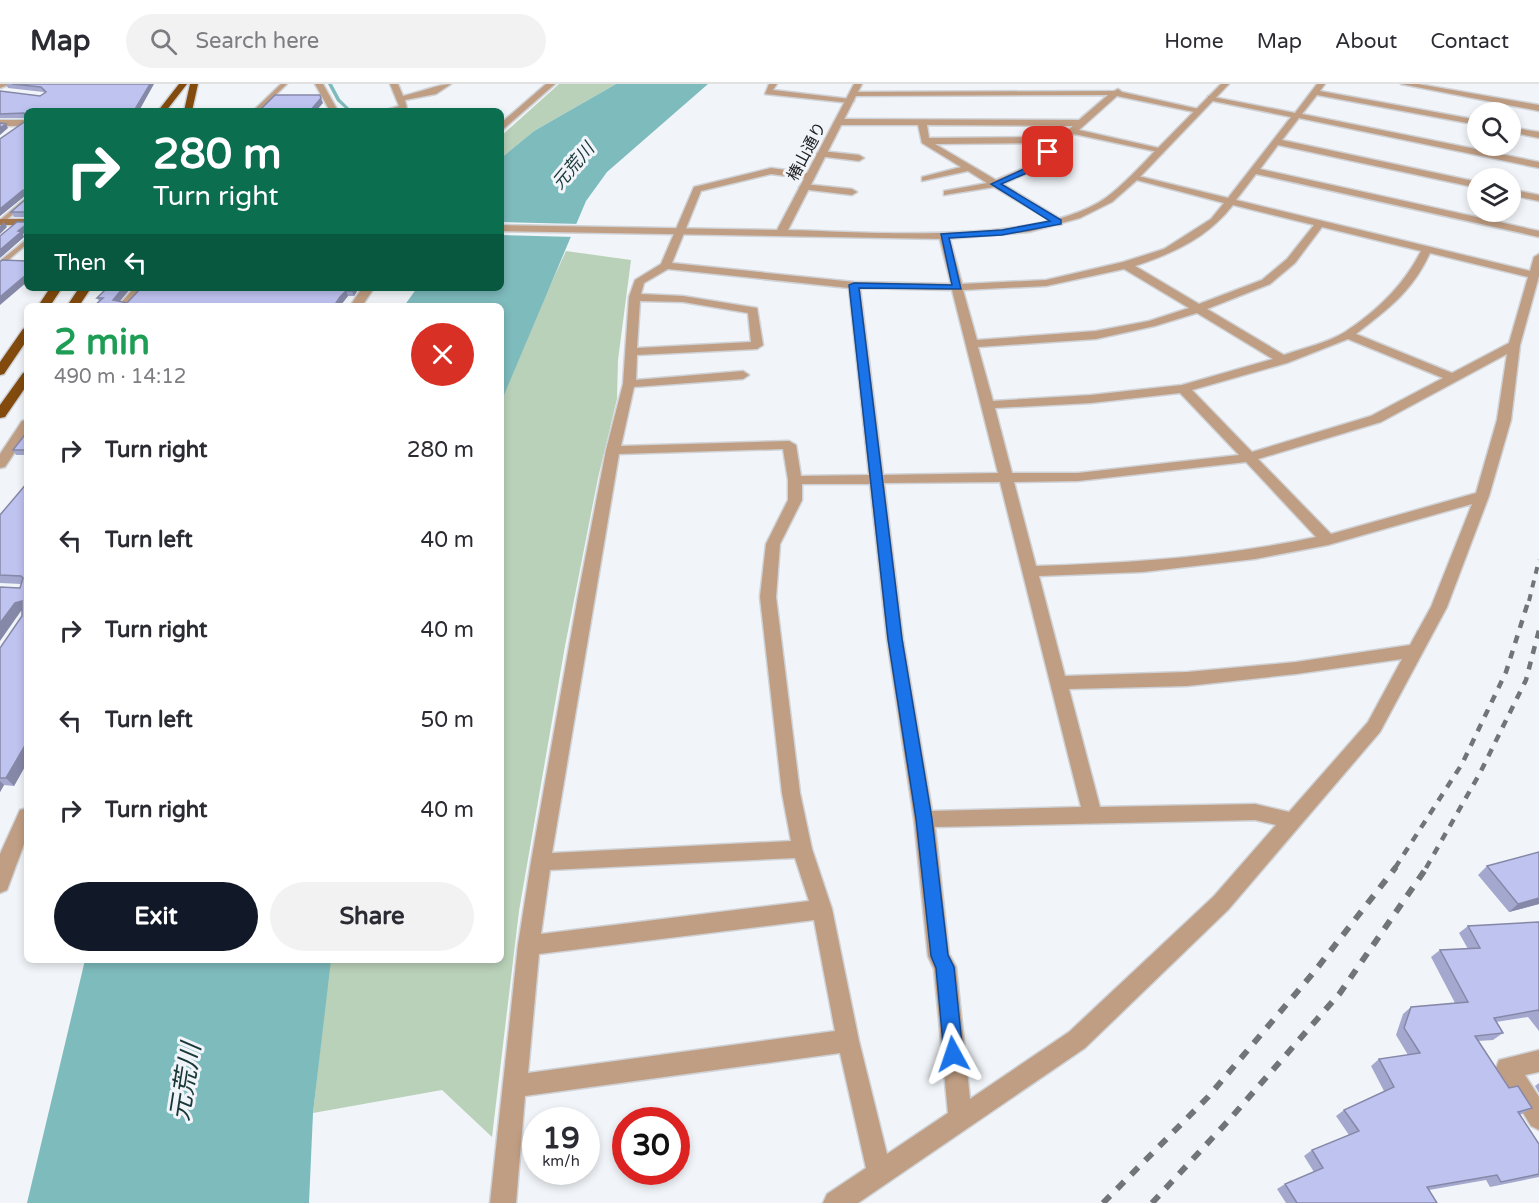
<!DOCTYPE html>
<meta charset="utf-8">
<style>
:root{--surface:#fff;--page:#f2f2f3;--text:#2b2b33;--muted:#7c7c81;--line:#e1e1e2;--accent:#111827}
body{margin:0;font-family:"Varela Round","Noto Sans JP",sans-serif;background:var(--page);color:var(--text);height:100vh;display:flex;flex-direction:column;font-size:22px;white-space:nowrap}
*{box-sizing:border-box;margin:0}
p{font-size:20px;color:var(--muted)}
.icon{flex:none;width:33px;height:33px;fill:none;stroke:currentColor;stroke-width:2;stroke-linecap:round;stroke-linejoin:round}
.map{position:relative;flex:1;overflow:hidden}
.details{position:absolute;left:24px;top:219px;width:480px;height:660px;display:flex;flex-direction:column;background:var(--surface);border-radius:9px;box-shadow:0 3px 9px #0003}
.details>*{flex:none}
.hud{position:absolute;left:24px;top:24px;width:480px;height:183px;border-radius:9px;box-shadow:0 3px 9px #0003;background:#0b6e4f;color:#fff;overflow:hidden}
.fabs{position:absolute;left:1467px;top:18px;display:grid;gap:12px}
.fabs a{display:grid;place-items:center;width:54px;height:54px;border-radius:50%;background:var(--surface);box-shadow:0 3px 9px #0003;font-size:30px}
.speed{position:absolute;left:522px;top:1023px;display:flex;gap:12px;font-size:30px;font-weight:700;text-align:center}
.speed>*{display:grid;place-content:center;width:78px;height:78px;border-radius:50%;background:var(--surface);box-shadow:0 3px 9px #0003;line-height:1}
.speed small{font-size:15px;font-weight:400}
.speed .limit{border:9px solid #d22;background:#fff;color:#111}
.pin{position:absolute;display:grid;place-items:center;width:51px;height:51px;color:#fff;margin:-26px;border-radius:12px;box-shadow:0 3px 9px #0006}
.me{position:absolute;width:66px;margin:-33px;rotate:355deg;stroke-linejoin:round;filter:drop-shadow(0 0 4px #0008)}
.turn{display:flex;align-items:center;gap:21px;height:126px;padding:0 30px;font-size:27px}
.turn .icon{width:78px;height:78px;stroke-width:2.5}
.turn b{display:block;font-size:42px;line-height:51px}
.then{display:flex;align-items:center;height:57px;padding:0 30px;background:#0003;gap:12px;font-size:22px}
.round{display:grid;place-items:center;flex:none;width:63px;height:63px;border-radius:32px;background:var(--page)}
.summary{display:flex;align-items:center;justify-content:space-between;height:102px;padding:0 30px}
h1{font-size:36px;font-weight:700;line-height:45px;color:#1e9e55}
.primary-button{display:flex;gap:12px;margin-top:auto;padding:12px 30px}
.primary-button a{flex:1;height:69px;border-radius:36px;background:var(--accent);color:#fff;font-size:24px;font-weight:700;line-height:69px;text-align:center}
.primary-button a+a{background:var(--page);color:var(--text)}
ul{padding:0;list-style:none}
li{display:flex;align-items:center;gap:18px;height:90px;padding:0 30px}
li div{flex:1}
li b{display:block;font-size:22px}
li em{font-style:normal}
header{display:flex;align-items:center;gap:36px;box-sizing:border-box;height:84px;padding:0 30px;background:var(--surface);border-bottom:2px solid var(--line)}
header strong{font-size:28px}
nav{display:flex;gap:33px;margin-inline-start:auto;font-size:21px}
.search{width:420px;height:54px;background:var(--page);display:flex;align-items:center;gap:15px;box-sizing:border-box;padding:0 21px;border-radius:33px;color:var(--muted);font-size:22px}
.map>svg:first-child{display:block}
</style>
<header>
<strong>Map</strong>
<div class="search"><svg class="icon" aria-label="search" viewBox="0 0 24 24"><circle cx="10" cy="10" r="6"/><path d="M15 15l6 6"/></svg>Search here</div>
<nav><a>Home</a><a>Map</a><a>About</a><a>Contact</a></nav>
</header>
<div class="map">
<svg width="1539" height="1119" viewBox="0 0 1539 1119">
<rect width="100%" height="100%" fill="#f1f5f9"/>
<path fill="#bad1b9" d="M559,0H616L534,47L501,74V52Z
M566,167L631,176L618,276L617,315L598,394L565,562L519,827L492,1053L442,1006L313,1029L330,876H501V308Z"/>
<path fill="#7ebbbd" d="M616,0H708L607,88L586,117L501,318V222H404L417,204H501V74L534,47Z
M85,876H331L313,1029L309,1119H27Z"/>
<path fill="#f1f5f9" d="M501,138L580,140L574,153L501,151Z"/>
<g fill="none" stroke-linecap="round" stroke-linejoin="round">
<path fill="#7ebbbd" fill-rule="evenodd" d="M328,0H332L340,15L352,27H348L337,17Z"/>
<defs>
<path id="service" d="M281,0H287L259,27H253Z
M27,113V118L3,139L0,140V136Z
M27,155V160L0,183V177Z"/>
<path id="minor" d="M0,0H11L0,4Z
M315,0H323L338,27H330Z
M390,0H398L403,12C417,9 439,0 451,0L436,10L405,16L407,25L383,27L399,22Z
M546,0H555L501,47V39Z
M769,0H777L773,6L850,15L854,17L850,19L765,10Z
M1317,0H1325L1320,7L1478,36V41L1317,11L1302,30L1539,78V84L1299,34L1282,56L1478,98V104L1278,61L1260,85L1539,147V153L1256,90L1236,116L1530,187L1534,173L1539,170V192L1520,261L1511,336L1489,412L1447,523L1380,648L1228,826L1085,964L858,1119H823L827,1110L866,1084L840,969L525,1012L516,1119H490L518,861L531,778L578,512L606,366L623,300L629,213L635,196L661,180L694,103L771,84L809,89L814,92L809,95L771,90L701,107L672,179L854,198L951,200L939,152L944,149L949,152L962,200L1046,196L1123,178L1164,165L1211,135L1224,119L1129,94L1134,91L1228,114L1291,33L1208,16V12L1295,29ZM1233,121L1314,141L1287,175L1262,196L1199,220L1135,182C1174,169 1207,154 1233,121ZM1322,143L1421,167C1404,201 1377,227 1345,248C1328,259 1303,264 1284,271L1207,225L1270,200L1295,179ZM1430,169L1528,193L1509,259L1452,289L1356,250C1389,224 1412,208 1430,169ZM668,185L849,204L869,391L801,392L796,361L789,357L621,362L634,303L743,295L749,291L743,287L636,296L637,271L757,265L763,261L757,224L683,212L641,210L644,199ZM1124,185L1189,224L1149,237L1096,247L977,256L963,206L1046,202ZM860,204L952,206L998,389L883,391ZM640,217L683,218L748,229L751,258L637,264ZM1197,229L1273,275L1182,301L1091,311L993,317L978,263L1096,255L1155,242ZM1348,255L1443,294L1371,332L1252,368L1192,306L1287,279ZM1507,270L1497,336L1476,409L1331,450L1258,375L1381,338ZM1180,309L1239,371L1078,389H1012L995,324L1091,319ZM783,365L788,396V416L766,460L760,513L782,709L791,757L552,769L619,370ZM1246,378L1316,453C1224,473 1130,479 1036,482L1014,398L1078,397ZM1000,398L1081,723L932,727L903,555L884,399ZM802,400H870L887,555L914,735L928,872L934,885L948,1029L887,1070L859,957L832,825L812,765L800,709L776,513L780,460L802,416ZM1472,420L1431,523L1410,561L1296,578L1187,588L1065,592L1039,492L1143,488L1255,475L1328,461ZM1402,575L1368,638L1289,728L1255,720L1100,723L1069,605L1187,602L1296,590ZM1255,736L1276,741L1214,812L1069,948L970,1015L956,883L949,870L935,743ZM795,774L809,817L541,850L550,786ZM814,836L835,947L528,989L539,870Z
M1401,0H1418L1539,21V27Z
M1118,5L1122,8L1203,26L1199,29L1117,12L1079,46L1163,65V69L1074,50L1030,88L1003,100L1062,136V140L1058,141L994,103L944,111V107L987,99L968,87L922,97V93L961,83L922,59L918,41H838L834,38L838,35L1079,36L1108,11L850,12V8H853L1114,7ZM927,41L1073,42L1059,53L929,54ZM1053,59L1024,84L996,96L935,60Z
M0,36H27V42H0Z
M1510,43L1539,48V54L1510,48Z
M821,67L859,71L864,74L859,77L818,72L816,70Z
M804,100L852,105L857,108L852,111L801,105L799,103Z
M1510,105L1539,111V117L1510,111Z
M134,204H146L130,222H118Z
M362,204H374L362,222H350Z
M27,336V350L5,383L0,384V370L22,337Z
M27,724V752L7,806L0,809V770L20,726Z
M1539,966V988L1525,991L1539,1013V1046L1531,1042L1496,984L1499,976Z"/>
<path id="tertiary" d="M854,0H862L788,146C871,148 1039,162 1107,113C1124,100 1139,84 1153,69C1176,46 1198,23 1221,0H1229L1137,96L1112,118L1080,134L1029,148L944,155L501,147V141L777,146Z"/>
<path id="secondary" d="M0,135H27V141H0Z"/>
<path id="trunk" d="M179,0H187L166,27H158Z
M190,0H198L192,27H184Z
M50,204H62L50,222H38Z
M79,204H91L79,222H67Z
M27,243V256L4,290L0,291V278L23,245Z
M27,288V301L5,333L0,334V321L23,289Z"/>
</defs>
<use href="#service" stroke="#cfd2d6" stroke-width="3"/>
<use href="#minor" stroke="#cfd2d6" stroke-width="3"/>
<use href="#tertiary" stroke="#cfd2d6" stroke-width="3"/>
<use href="#secondary" stroke="#cfd2d6" stroke-width="3"/>
<use href="#trunk" stroke="#cfd2d6" stroke-width="3"/>
<use href="#service" fill="#c09e83" fill-rule="evenodd"/>
<use href="#minor" fill="#c09e83" fill-rule="evenodd"/>
<use href="#tertiary" fill="#c09e83" fill-rule="evenodd"/>
<use href="#secondary" fill="#a4744a" fill-rule="evenodd"/>
<use href="#trunk" fill="#824a0d" fill-rule="evenodd"/>
<path stroke="#727578" stroke-width="4" stroke-dasharray="7 7" stroke-linecap="butt" d="M1529,517L1539,476"/>
<path stroke="#727578" stroke-width="4.5" stroke-dasharray="8 8" stroke-linecap="butt" d="M1395,784L1462,680L1506,588L1529,515
M1426,784L1480,689L1526,596L1539,546"/>
<path stroke="#727578" stroke-width="6" stroke-dasharray="10 10" stroke-linecap="butt" d="M1103,1119L1208,1013L1314,888L1396,783
M1152,1119L1229,1036L1340,909L1427,783"/>
</g>
<path fill="#a4a8ce" d="M6,0H154L27,27V147L23,150L24,153L0,174L26,138V133H14L11,128L26,115V111L0,132V55L27,36L26,34H0V7L40,12L45,9L43,8L8,4Z
M107,204L120,217L127,219L141,204H359L354,212H348L340,222H94L99,217L97,214Z
M27,348V371H16L13,366Z
M27,399V679L14,702L4,701L0,708V564L22,532V527H21L20,504L22,500L0,499V431Z
M1487,782L1539,820L1509,828L1478,791Z
M1539,838V947L1528,933L1496,938L1503,949L1493,956L1478,957L1509,1004L1532,1024L1520,1031L1539,1060V1093L1490,1103L1486,1096L1429,1106L1437,1119H1286L1277,1105L1285,1100L1314,1088L1304,1072L1312,1066L1349,1051L1336,1032L1344,1026L1384,1007L1371,982L1379,975L1408,971L1396,951L1403,930L1411,923L1455,919L1431,873L1440,866L1468,865L1459,849L1468,842Z
M1539,999V1009L1535,1002Z"/>
<path fill="#8688a8" d="M150,0H154L139,27H134Z
M321,14L323,19L316,27H310Z
M6,40L8,44L0,51V44Z
M23,106L26,111L0,132V125Z
M4,138L7,143L0,150V142Z
M27,140V147L23,150L24,153L0,174V166L18,147Z
M27,190V198L0,221V213Z
M123,204H131L116,222L113,216Z
M353,204H359L354,212L352,207Z
M346,207L348,212L340,222H334L340,213Z
M22,517L27,526L21,527L0,557V539L15,519Z
M27,658V679L14,702L6,694Z
M0,697L4,701L0,708Z
M1539,814V820L1509,828L1518,820Z"/>
<path fill="#bfc3f0" stroke="#8688a8" stroke-width="1.5" d="M12,0H150L134,27H27V140L18,147L21,148L0,166V152L17,138H26V128H11L26,115V107L23,106L0,125V55L27,36L24,29L0,30V7L40,12L46,8L41,3Z
M275,11H320L321,14L310,27H326H259Z
M0,39L6,40L0,44Z
M2,176L27,177V190L0,213V178Z
M107,204H123L113,216L127,219L141,204H353L352,207H346L340,213L334,222H94L103,214H97Z
M27,348V366H13Z
M27,399V658L6,694H0V564L22,532V517L15,519L0,539V503L20,504L23,494L21,492L0,491V431Z
M1539,768V814L1518,820L1487,782Z
M1539,838V927L1538,926L1494,934L1503,949L1475,952L1509,1004L1518,1002L1532,1024L1518,1028L1539,1060V1090L1501,1098L1497,1091L1427,1103L1437,1119H1297L1285,1100L1323,1084L1312,1066L1359,1047L1344,1026L1394,1003L1379,975L1420,969L1404,944L1411,923L1468,918L1440,866L1480,864L1468,842Z"/>
<path fill="#1a73e8" stroke="#114b97" stroke-width="1.5" d="M1046,66L1052,68L1029,88L1001,100L1061,136V140L1002,151L949,154L961,205L859,204L902,555L932,735L948,871L954,883L963,970L960,977L953,979L947,977L944,970L936,884L931,872L916,735L888,555L849,201L854,199L952,201L941,150L1002,146L1050,137L991,100L1024,85Z"/>
<g text-anchor="middle" stroke-width="6" stroke-linejoin="round" paint-order="stroke">
<g font-size="16" fill="#1b1c1e" stroke="#f1f5f9">
<text transform="translate(806 67) rotate(-62)" y="6">椿山通り</text>
</g>
<g font-size="18" font-style="italic" fill="#183738" stroke="#f1f5f9">
<text transform="translate(573 82) rotate(-50)" y="6">元荒川</text>
</g>
<g font-size="26" font-style="italic" fill="#183738" stroke="#f1f5f9">
<text transform="translate(185 998) rotate(-81)" y="9">元荒川</text>
</g>
</g>
</svg>
<div class="fabs">
<a><svg class="icon" aria-label="search" viewBox="0 0 24 24"><circle cx="10" cy="10" r="6"/><path d="M15 15l6 6"/></svg></a>
<a><svg class="icon" aria-label="layers" viewBox="0 0 24 24"><path d="M12 4l9 5-9 5-9-5zM3 14l9 5 9-5"/></svg></a>
</div>
<div class="speed"><div>19<small>km/h</small></div><div class="limit">30</div></div>
<div class="pin" style="left:1048px;top:68px;background:#d93025"><svg class="icon" aria-label="arrive" viewBox="0 0 24 24"><path d="M6 21V4h12l-3 4 3 4H6"/></svg></div>
<svg class="me" style="left:953px;top:970px" viewBox="-20 -20 40 40"><path d="M0-17L14 15 0 8-14 15z" fill="#1a73e8" stroke="#fff" stroke-width="4"/></svg>
<div class="hud">
<div class="turn"><svg class="icon" aria-label="right" viewBox="0 0 24 24"><path d="M7 20v-9h11M14 6l5 5-5 5"/></svg><div><b>280 m</b>Turn right</div></div>
<div class="then">Then<svg class="icon" aria-label="left" viewBox="0 0 24 24"><path d="M17 20v-9H6M10 6l-5 5 5 5"/></svg></div>
</div>
<section class="details">
<div class="summary"><div><h1>2 min</h1><p>490 m · 14:12</p></div><a class="round" style="background:#d93025;color:#fff"><svg class="icon" aria-label="close" viewBox="0 0 24 24"><path d="M6 6l12 12M18 6L6 18"/></svg></a></div>
<ul>
<li><svg class="icon" aria-label="right" viewBox="0 0 24 24"><path d="M7 20v-9h11M14 6l5 5-5 5"/></svg><div><b>Turn right</b></div><em>280 m</em></li>
<li><svg class="icon" aria-label="left" viewBox="0 0 24 24"><path d="M17 20v-9H6M10 6l-5 5 5 5"/></svg><div><b>Turn left</b></div><em>40 m</em></li>
<li><svg class="icon" aria-label="right" viewBox="0 0 24 24"><path d="M7 20v-9h11M14 6l5 5-5 5"/></svg><div><b>Turn right</b></div><em>40 m</em></li>
<li><svg class="icon" aria-label="left" viewBox="0 0 24 24"><path d="M17 20v-9H6M10 6l-5 5 5 5"/></svg><div><b>Turn left</b></div><em>50 m</em></li>
<li><svg class="icon" aria-label="right" viewBox="0 0 24 24"><path d="M7 20v-9h11M14 6l5 5-5 5"/></svg><div><b>Turn right</b></div><em>40 m</em></li>
</ul>
<div class="primary-button"><a>Exit</a><a>Share</a></div>
</section>
</div>
